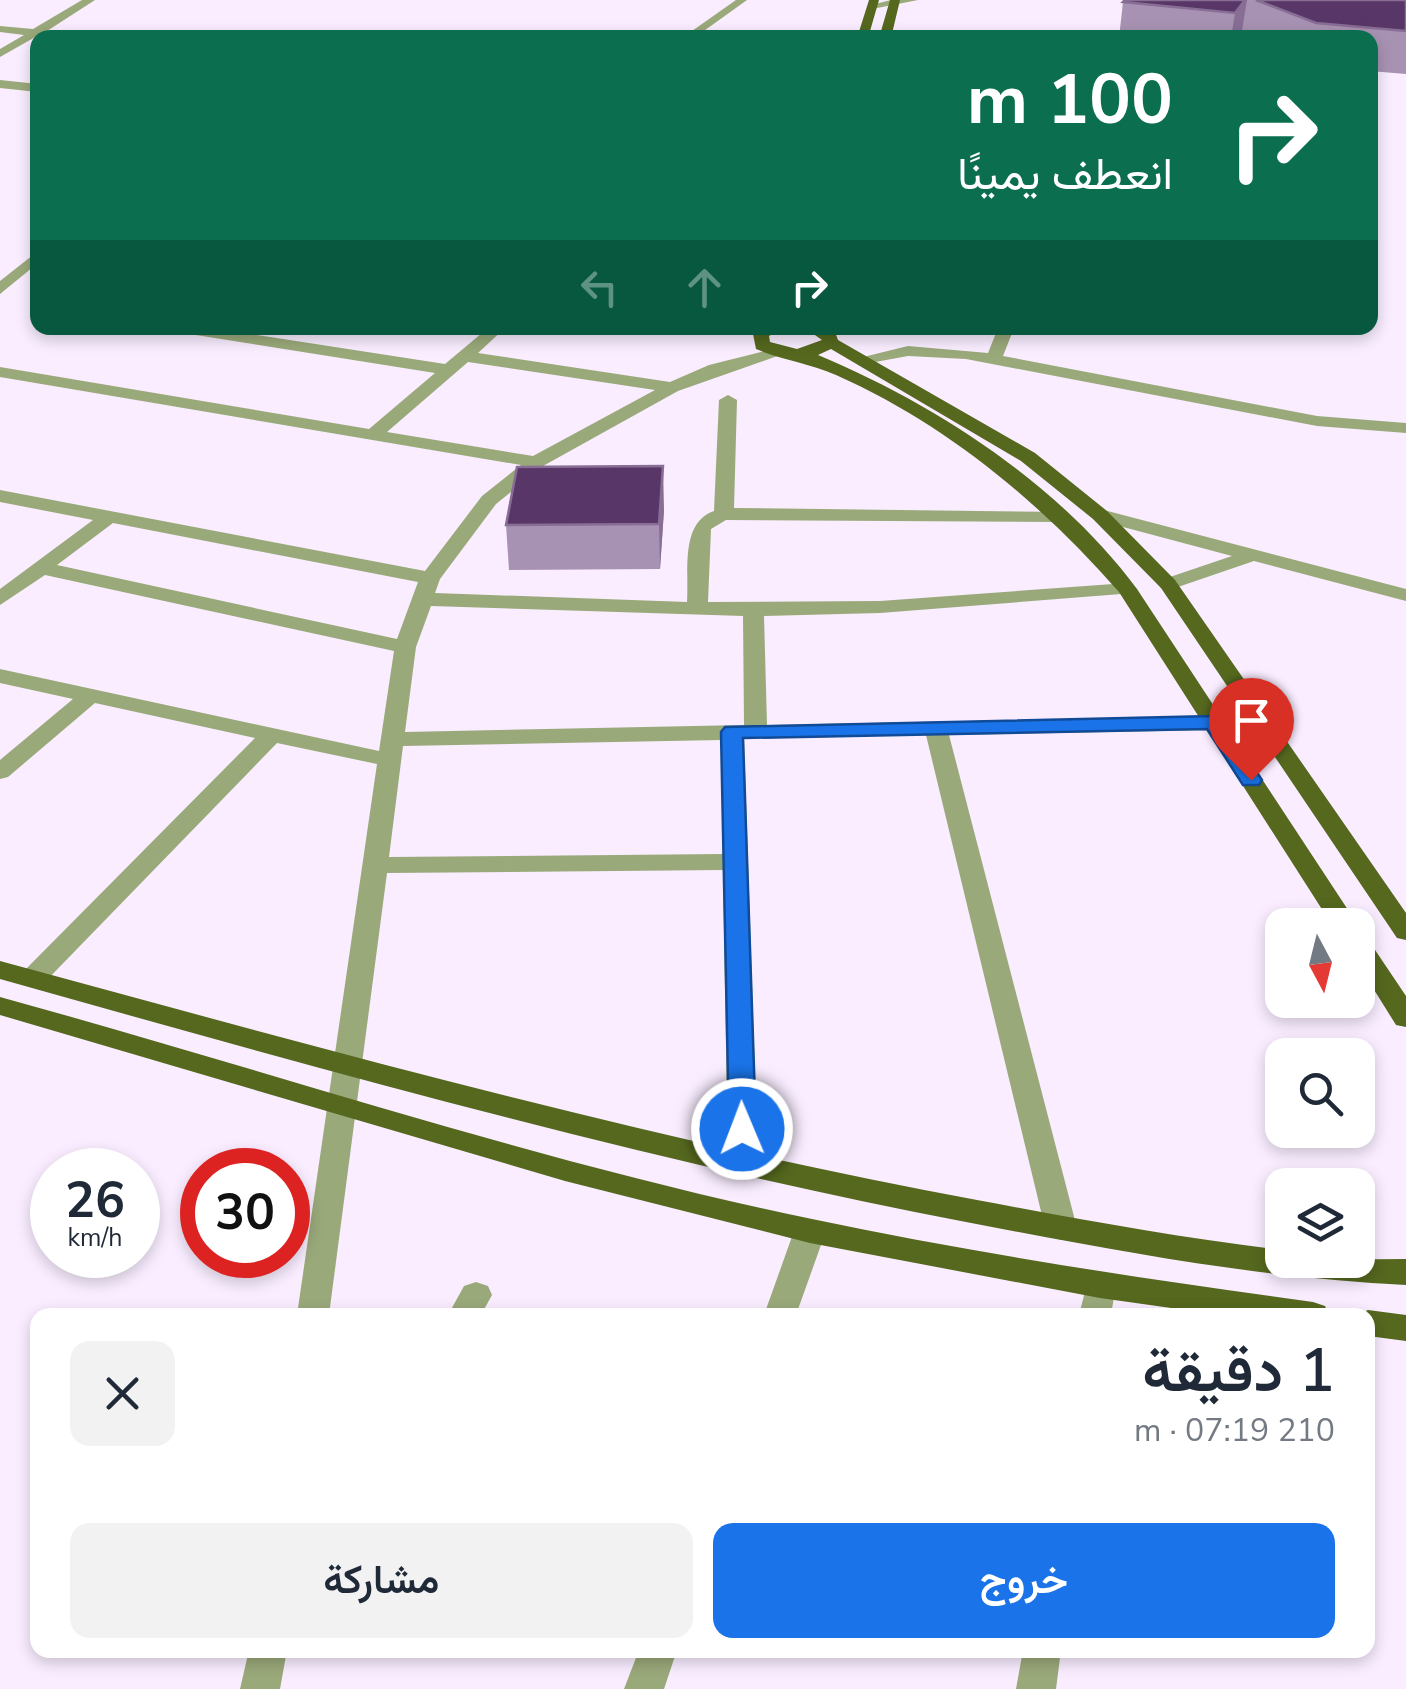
<!DOCTYPE html>
<html lang="ar">
<meta charset="utf-8">
<style>
:root{--surface:#fff;--page:#f2f2f3;--text:#1f2937;--muted:#747a83;--accent:#1a73e8}
body{margin:0;font-family:"Nunito Sans",Vazirmatn,sans-serif;background:var(--page);color:var(--text);direction:rtl;height:100vh;display:flex;flex-direction:column;font-size:38px;white-space:nowrap}
*{box-sizing:border-box;margin:0}
p{font-size:32px;color:var(--muted)}
.icon{flex:none;width:55px;height:55px;fill:none;stroke:currentColor;stroke-width:2;stroke-linecap:round;stroke-linejoin:round}
.map{position:relative;flex:1;overflow:hidden;direction:ltr}
.side{position:absolute;left:30px;top:1308px;width:1345px;height:350px;display:flex;flex-direction:column;background:var(--surface);border-radius:20px;box-shadow:0 5px 15px #0003;direction:rtl}
.side>*{flex:none}
.hud{position:absolute;left:30px;top:30px;width:1348px;height:305px;border-radius:20px;box-shadow:0 5px 15px #0003;direction:rtl;background:#0b6e4f;color:#fff;overflow:hidden}
.needle{width:65px;rotate:173deg}
.tools{position:absolute;left:1265px;top:908px;display:grid;gap:20px}
.tools a{display:grid;place-items:center;width:110px;height:110px;border-radius:20px;background:var(--surface);box-shadow:0 5px 15px #0003;font-size:50px}
.speed{position:absolute;left:30px;top:1148px;display:flex;gap:20px;font-size:50px;font-weight:700;text-align:center}
.speed>*{display:grid;place-content:center;width:130px;height:130px;border-radius:50%;background:var(--surface);box-shadow:0 5px 15px #0003;line-height:1}
.speed small{font-size:25px;font-weight:400}
.speed .limit{border:15px solid #d22;background:#fff;color:#111}
.pin{position:absolute;display:grid;place-items:center;width:85px;height:85px;color:#fff;margin:-102px -42px;border-radius:50% 50% 50% 0;rotate:-45deg;box-shadow:0 0 10px #0007}
.pin .icon{rotate:45deg}
.me{position:absolute;width:110px;margin:-55px;rotate:359deg;stroke-linejoin:round;filter:drop-shadow(0 0 8px #0008)}
.turn{display:flex;align-items:center;gap:35px;height:210px;padding:0 40px;font-size:45px}
.turn .icon{width:130px;height:130px;stroke-width:2.5}
.turn b{display:block;font-size:70px;line-height:85px}
.lanes{display:flex;align-items:center;height:95px;padding:0 40px;background:#0003;justify-content:center;gap:50px;direction:ltr}
.lanes .off{opacity:.35}
.round{display:grid;place-items:center;flex:none;width:105px;height:105px;border-radius:20px;background:var(--page)}
.headline{display:flex;align-items:center;justify-content:space-between;height:170px;padding:0 40px}
h1{font-size:60px;font-weight:600;line-height:75px}
.primary-button{display:flex;gap:20px;margin-top:auto;padding:20px 40px}
.primary-button a{flex:1;height:115px;border-radius:20px;background:var(--accent);color:#fff;font-size:40px;font-weight:600;line-height:115px;text-align:center}
.primary-button a+a{background:var(--page);color:var(--text)}
.map>svg:first-child{display:block}
</style>
<div class="map">
<svg width="1406" height="1689" viewBox="0 0 1406 1689">
<rect width="100%" height="100%" fill="#f9edff"/>
<g fill="none" stroke-linecap="round" stroke-linejoin="round">
<path fill="#9aa97a" fill-rule="evenodd" d="M82,0H95L47,31L90,38L37,36L0,57V49L24,35L0,32V26L33,29Z
M736,0H747L694,38H682Z
M891,0H918L872,9L867,6Z
M0,80L38,84V92L0,88Z
M38,251V263L0,294V281Z
M175,328H211L445,364L488,328H505L478,353L670,382L709,365L781,347L789,352L678,391L543,466L496,504L440,579L435,593L687,602C689,570 680,523 714,511L719,400L728,395L737,400L734,508L1067,512L1070,516L1060,522L726,520L711,529L708,602L880,601L1127,583L1137,589L1134,593L880,613L764,616L767,725L1213,716L1224,723L1213,730L949,735L1077,1228L1072,1236L1061,1240L1050,1236L1045,1228L926,735L744,739L758,1167L754,1175L743,1178L732,1175L728,1167L723,870L387,873L329,1315H297L377,764L277,743L42,985H22L18,979L22,973L255,738L95,703L8,777L0,779V760L73,699L0,683V669L379,751L394,651L45,575L0,605V589L93,520L0,502V490L425,571L482,496L521,465L0,377V367L369,429L435,373L183,333ZM468,362L655,390L533,456L387,432ZM113,523L418,582L397,639L57,565ZM431,606L743,616L744,725L405,732L416,647ZM721,740L723,854L389,857L403,746Z
M998,328H1014L1003,356L1317,416L1406,423V433L1317,426L966,359L908,356L859,365L851,360L908,346L988,353Z
M1100,509L1406,589V601L1254,561L1175,588H1161L1158,584L1161,580L1232,556L1093,519V511Z
M810,1219L821,1223L826,1231L796,1315H764L794,1231L799,1223Z
M1100,1272L1111,1276L1116,1285L1111,1315H1079L1089,1276Z
M476,1282L488,1286L492,1295L481,1315H448L464,1286Z
M249,1650H287L280,1689H240Z
M639,1650H677L664,1689H624Z
M1023,1650H1061L1056,1689H1016Z"/>
<path fill="#55681e" fill-rule="evenodd" d="M869,0H879L868,38H857Z
M890,0H900L891,38H879Z
M762,328H783L769,336L770,342L797,349L822,340L805,328L835,332L838,340L1035,453L1107,511L1175,580L1406,913V940L1397,938L1161,588L1093,519L1021,461L831,349L818,355C937,405 1059,484 1137,589L1354,919L1358,925V926L1332,925L1119,592C1040,502 946,424 836,375C809,363 782,360 756,349L753,334Z
M1358,935L1367,938L1406,996V1027L1396,1025L1358,964Z
M0,961C324,1049 646,1139 977,1200C1078,1219 1180,1238 1282,1250V1260L1406,1259V1285C1257,1278 1111,1250 966,1222C639,1159 320,1069 0,979Z
M0,997C270,1071 537,1162 812,1219C978,1254 1145,1279 1313,1302L1325,1306L1329,1315H1221L1100,1298L810,1243L565,1181L0,1015Z
M1368,1310L1406,1315V1341L1368,1336V1315H1356Z"/>
</g>
<path fill="#a892b3" d="M1125,0H1406V74L1370,71V38H1119L1123,2Z
M664,510L660,569L509,570L506,525Z"/>
<path fill="#886d95" d="M1245,0H1247L1241,37L1231,38L1235,13Z
M663,466L664,510L660,569L659,524Z"/>
<path fill="#583667" stroke="#886d95" stroke-width="2.5" d="M1125,0H1245L1235,13L1123,2Z
M1256,0H1406V31L1316,23Z
M663,466L659,524L506,525L517,467Z"/>
<path fill="#1a73e8" stroke="#114b97" stroke-width="2.5" d="M1213,716L1221,718L1262,780L1259,785H1243L1207,729L743,738L756,1129L752,1136H733L729,1129L721,732L725,727Z"/>
</svg>
<div class="tools">
<a><svg class="needle" viewBox="-14 -14 28 28"><path d="M0-13l5 13h-10z" fill="#e53935"/><path d="M0 13l5-13h-10z" fill="#747a83"/></svg></a>
<a><svg class="icon" aria-label="search" viewBox="0 0 24 24"><circle cx="10" cy="10" r="6"/><path d="M15 15l6 6"/></svg></a>
<a><svg class="icon" aria-label="layers" viewBox="0 0 24 24"><path d="M12 4l9 5-9 5-9-5zM3 14l9 5 9-5"/></svg></a>
</div>
<div class="speed"><div>26<small>km/h</small></div><div class="limit">30</div></div>
<div class="pin" style="left:1251px;top:780px;background:#d93025"><svg class="icon" aria-label="arrive" viewBox="0 0 24 24"><path d="M6 21V4h12l-3 4 3 4H6"/></svg></div>
<svg class="me" style="left:742px;top:1129px" viewBox="-20 -20 40 40"><circle r="17" fill="#1a73e8" stroke="#fff" stroke-width="3"/><path d="M0-11L8 9 0 5-8 9z" fill="#fff"/></svg>
<div class="hud">
<div class="turn"><svg class="icon" aria-label="right" viewBox="0 0 24 24"><path d="M7 20v-9h11M14 6l5 5-5 5"/></svg><div><b>100 m</b>انعطف يمينًا</div></div>
<div class="lanes"><svg class="icon off" aria-label="left" viewBox="0 0 24 24"><path d="M17 20v-9H6M10 6l-5 5 5 5"/></svg><svg class="icon off" aria-label="ahead" viewBox="0 0 24 24"><path d="M12 20V5M6 11l6-6 6 6"/></svg><svg class="icon" aria-label="right" viewBox="0 0 24 24"><path d="M7 20v-9h11M14 6l5 5-5 5"/></svg></div>
</div>
<section class="side">
<div class="headline"><div><h1>1 دقيقة</h1><p>210 m · 07:19</p></div><a class="round"><svg class="icon" aria-label="close" viewBox="0 0 24 24"><path d="M6 6l12 12M18 6L6 18"/></svg></a></div>
<div class="primary-button"><a>خروج</a><a>مشاركة</a></div>
</section>
</div>
